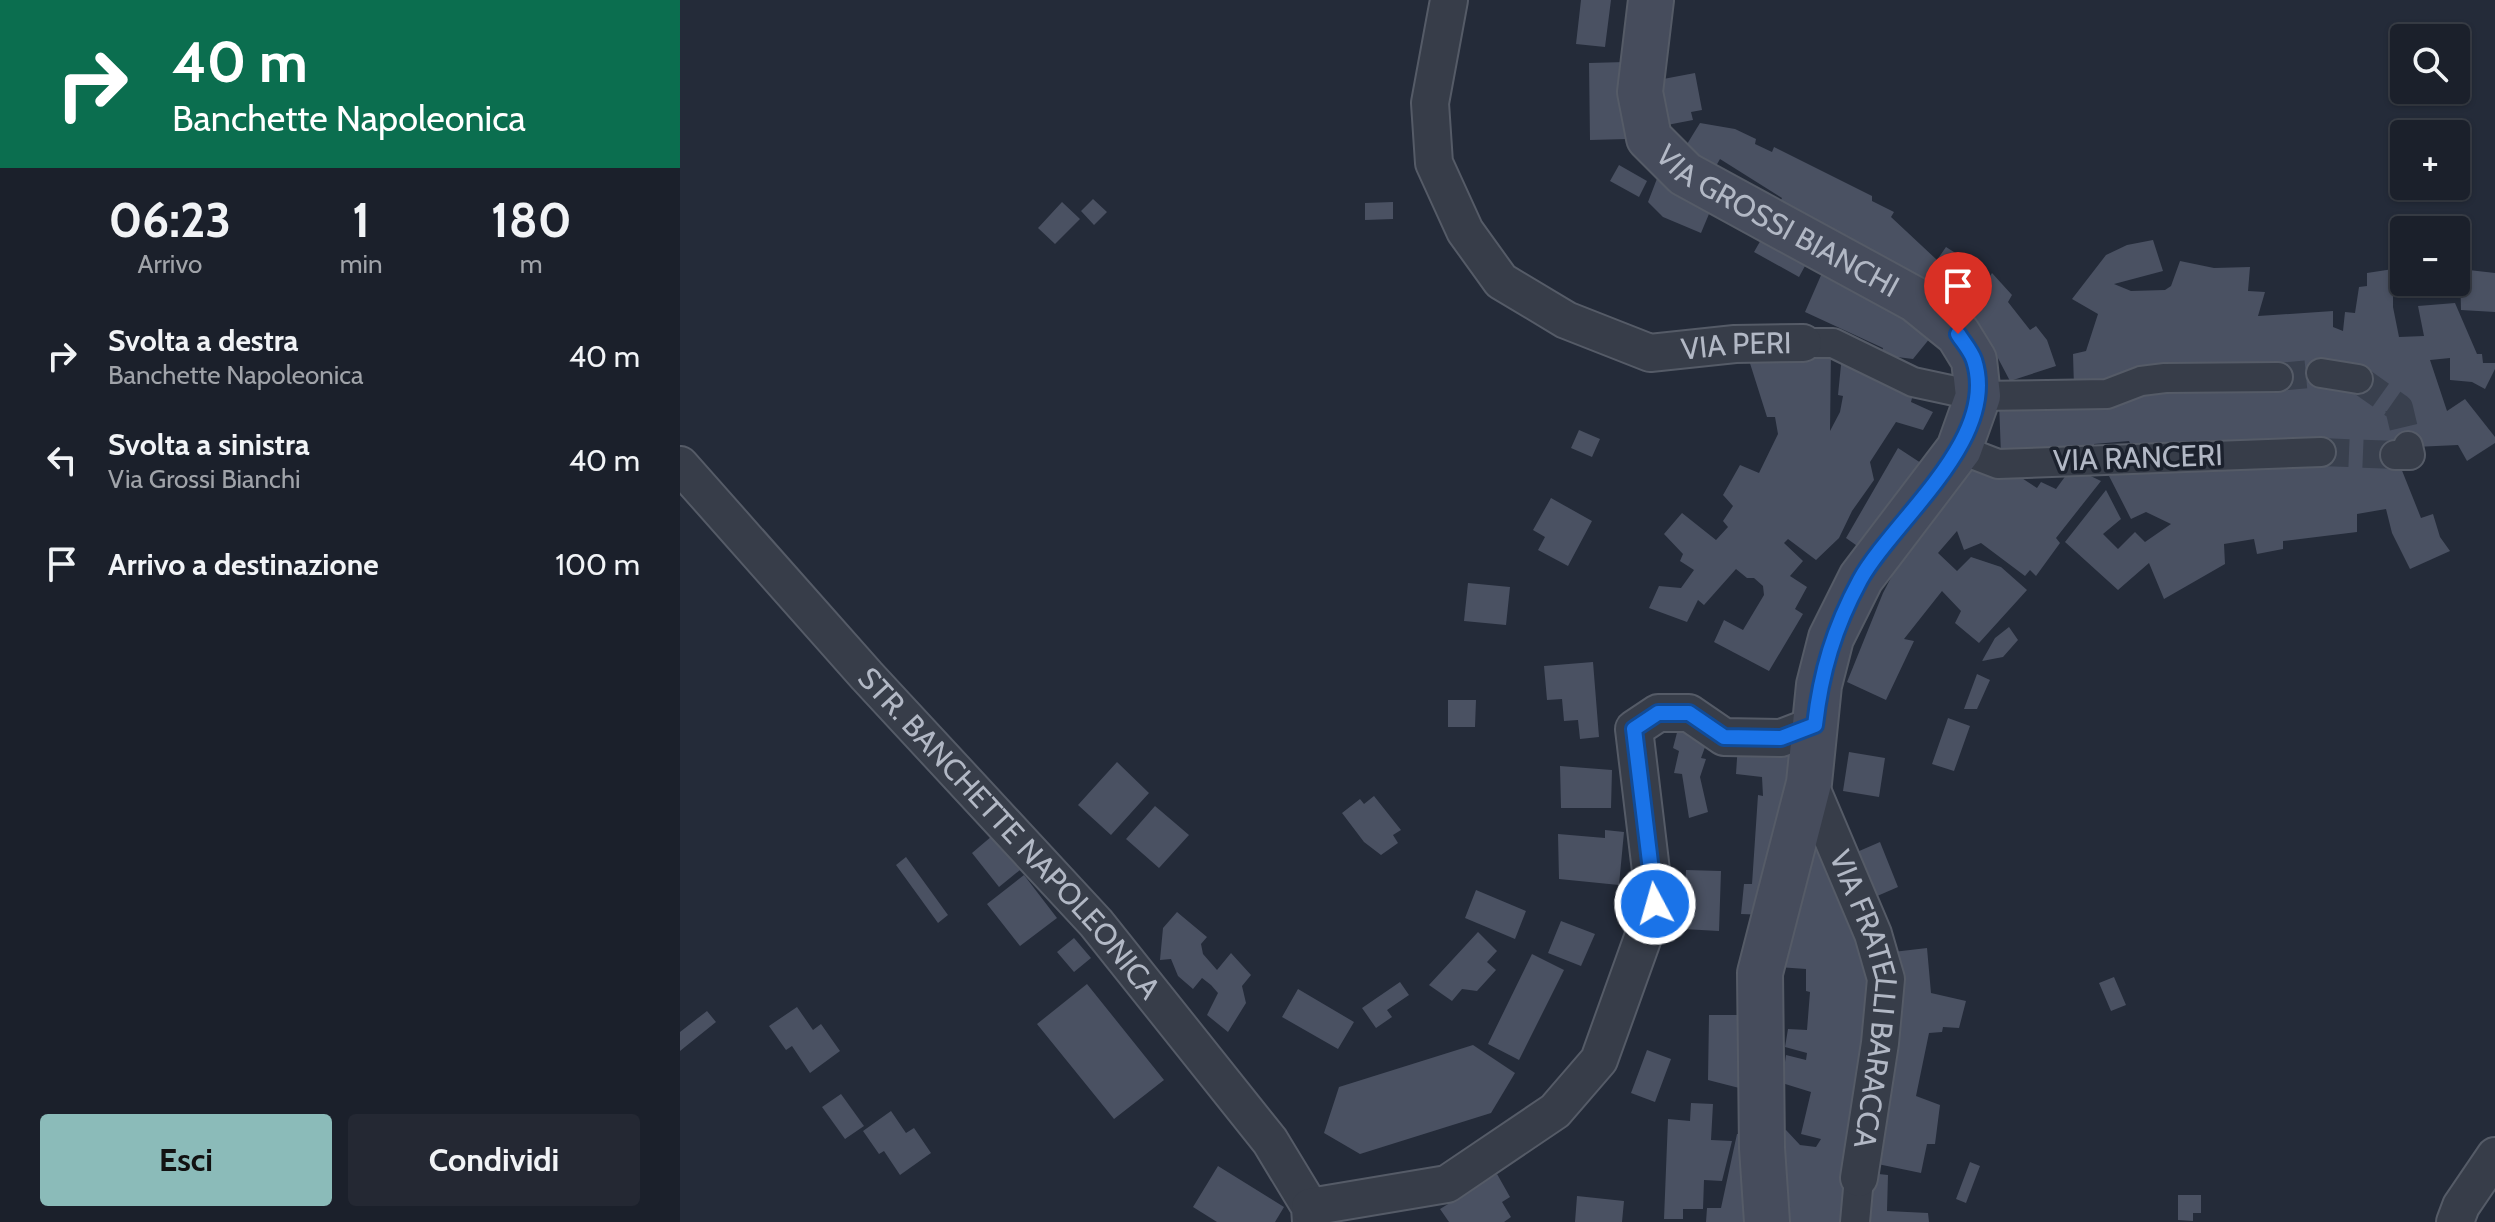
<!DOCTYPE html>
<html lang="it">
<meta charset="utf-8">
<style>
:root{--surface:#1b202b;--page:#242833;--text:#f1f3f6;--muted:#a0a3a9;--line:#393e47;--accent:#8bbbb9}
body{margin:0;font-family:Cabin,sans-serif;background:var(--page);color:var(--text);height:100vh;display:flex;flex-direction:column;font-size:30px;white-space:nowrap}
*{box-sizing:border-box;margin:0}
p{font-size:26px;color:var(--muted)}
.icon{flex:none;width:44px;height:44px;fill:none;stroke:currentColor;stroke-width:2;stroke-linecap:round;stroke-linejoin:round}
.map{position:relative;flex:1;overflow:hidden}
.details{display:flex;flex-direction:column;background:var(--surface);width:680px}
.details>*{flex:none}
.guide{background:#0b6e4f;color:#fff;overflow:hidden}
.tools{position:absolute;left:1710px;top:24px;display:grid;gap:16px}
.tools a{display:grid;place-items:center;width:80px;height:80px;border-radius:8px;background:var(--surface);box-shadow:0 2px 6px #0004,0 0 0 2px var(--line);font-size:40px}
.pin{position:absolute;display:grid;place-items:center;width:68px;height:68px;color:#fff;margin:-82px -34px;border-radius:50% 50% 50% 0;rotate:-45deg;box-shadow:0 0 8px #0007}
.pin .icon{rotate:45deg}
.me{position:absolute;width:88px;margin:-44px;rotate:354deg;stroke-linejoin:round;filter:drop-shadow(0 0 6px #0008)}
.turn{display:flex;align-items:center;gap:28px;height:168px;padding:0 40px;font-size:36px}
.turn .icon{width:104px;height:104px;stroke-width:2.5}
.turn b{display:block;font-size:56px;line-height:68px}
.eta{display:flex;justify-content:space-evenly;align-items:center;height:136px;text-align:center}
.eta b{font-size:48px;font-weight:700;line-height:56px}
.action{display:flex;gap:16px;margin-top:auto;padding:16px 40px}
.action a{flex:1;height:92px;border-radius:8px;background:var(--accent);color:#111;font-size:32px;font-weight:700;line-height:92px;text-align:center}
.action a+a{background:var(--page);color:var(--text)}
ul{padding:0;list-style:none}
li{display:flex;align-items:center;gap:24px;height:104px;padding:0 40px}
li div{flex:1}
li b{display:block;font-size:30px}
li em{font-style:normal}
main{display:flex;flex:1;min-height:0}
.map>svg:first-child{display:block}
</style>
<main>
<section class="details">
<div class="guide">
<div class="turn"><svg class="icon" aria-label="right" viewBox="0 0 24 24"><path d="M7 20v-9h11M14 6l5 5-5 5"/></svg><div><b>40 m</b>Banchette Napoleonica</div></div>
</div>
<div class="eta">
<div><b>06:23</b><p>Arrivo</p></div>
<div><b>1</b><p>min</p></div>
<div><b>180</b><p>m</p></div>
</div>
<ul>
<li><svg class="icon" aria-label="right" viewBox="0 0 24 24"><path d="M7 20v-9h11M14 6l5 5-5 5"/></svg><div><b>Svolta a destra</b><p>Banchette Napoleonica</p></div><em>40 m</em></li>
<li><svg class="icon" aria-label="left" viewBox="0 0 24 24"><path d="M17 20v-9H6M10 6l-5 5 5 5"/></svg><div><b>Svolta a sinistra</b><p>Via Grossi Bianchi</p></div><em>40 m</em></li>
<li><svg class="icon" aria-label="arrive" viewBox="0 0 24 24"><path d="M6 21V4h12l-3 4 3 4H6"/></svg><div><b>Arrivo a destinazione</b></div><em>100 m</em></li>
</ul>
<div class="action"><a>Esci</a><a>Condividi</a></div>
</section>
<div class="map">
<svg width="1815" height="1222" viewBox="0 0 1815 1222">
<rect width="100%" height="100%" fill="#242b39"/>
<path fill="#4a5162" d="M901,0H931L925,47L896,44Z
M945,62L947,139L910,140L909,63Z
M1015,73L1022,110L1011,112L1013,120L987,125L978,80Z
M1020,123L1055,129L1076,139L1075,144L1092,152L1094,147L1192,196V201L1214,212L1211,217L1257,260L1266,247L1301,269L1292,282L1302,287L1312,273L1332,295L1328,302L1350,330L1356,326L1367,340L1376,366L1330,381L1310,343L1283,312L1095,212L1102,198L1040,159L1036,166L1004,149Z
M939,165L967,181L959,197L930,181Z
M978,176L1034,202L1021,233L983,217L968,202Z
M413,199L427,212L414,225L401,211Z
M382,202L400,219L375,244L358,228Z
M713,202V219L685,220V203Z
M1086,231L1131,255L1119,277L1074,252Z
M1473,240L1483,271L1434,284L1451,291L1485,290L1491,286L1500,261L1534,268L1570,267L1568,291L1585,292L1578,316L1653,311V327L1663,331L1665,312L1675,313L1679,287L1687,286V273L1713,269V307L1719,337L1744,336L1738,306L1775,303L1797,354H1802L1803,363H1815V369L1805,389L1792,382L1770,380V358L1750,360L1767,411L1785,399L1815,437V443L1787,461L1778,445L1713,448L1741,518L1753,514L1760,537L1770,551L1730,569L1712,533L1706,509L1677,514V532L1603,541V549L1577,554L1574,539L1544,544L1545,564L1484,599L1469,563L1438,590L1385,542L1426,490L1441,519L1423,534L1438,549L1455,532L1465,542L1491,524L1466,512L1451,519L1429,476L1452,464L1455,454L1449,441L1414,444V451L1321,455L1319,402L1438,406V396L1394,387L1393,354L1406,351L1418,314L1392,299L1426,255L1447,245Z
M1780,269L1815,273V312L1781,310Z
M1142,273L1259,327L1233,359L1201,355L1203,348L1125,312Z
M1151,348L1150,431L1160,412L1163,396L1158,395L1162,355L1181,363L1180,372L1186,376L1189,371L1235,386L1231,402L1253,412L1243,430L1216,422L1190,462L1194,480L1172,511L1159,538L1136,560L1108,539L1104,543L1123,561L1110,576L1127,587L1115,609L1123,614L1089,671L1034,642L1044,620L1063,630L1084,595L1083,586L1074,578H1067L1056,569L1024,605L1018,600L1007,622L969,608L979,586L1001,588L1014,570L1000,561L1003,554L984,534L1002,513L1036,540L1048,527L1043,521L1053,506L1043,495L1060,465L1079,473L1098,434L1095,417H1087L1068,357Z
M899,430L920,439L912,457L891,448Z
M1218,448L1241,463L1183,550L1166,538Z
M1297,458L1331,471L1357,488L1361,482L1376,489L1392,467L1421,481L1376,538L1380,543L1356,576L1350,570L1345,576L1301,543L1284,550L1277,531L1258,553L1277,571L1291,557L1321,567L1347,590L1299,643L1275,623L1281,611L1262,591L1224,639L1234,641L1206,700L1167,682L1203,593L1237,528Z
M871,498L912,521L888,566L858,550L865,537L853,530Z
M788,583L830,587L826,625L784,621Z
M1329,627L1338,640L1323,657L1302,661L1315,638Z
M913,662L919,737L900,739L898,720L884,721L882,699L867,700L864,666Z
M1297,674L1310,680L1297,709H1284Z
M768,700H796L795,727H768Z
M1268,718L1290,726L1274,771L1252,764Z
M1000,721L1031,731L1021,758L1026,759L1020,777L1028,812L1009,818L1002,774L994,773L999,751L993,748Z
M1058,743L1128,751L1088,915L1061,914L1064,884H1072L1078,795L1083,796L1082,777L1056,774Z
M1169,752L1205,758L1199,797L1163,791Z
M437,762L469,793L431,835L398,805Z
M880,766L932,770L931,808H881Z
M694,796L721,830L713,835L718,843L701,855L684,842L662,813L680,799L684,804Z
M475,806L509,835L479,868L446,839Z
M925,830L944,832L939,885L879,879L878,834L925,838Z
M312,836L340,870L319,887L292,853Z
M1200,842L1218,887L1188,900L1170,855Z
M1125,845L1140,846L1184,964L1197,965L1191,1025L1169,1118L1171,1222H1098L1095,1134L1106,1130L1120,1145L1136,1147L1141,1139L1121,1134L1131,1092L1102,1083L1106,1055L1126,1060L1127,1053L1105,1047L1108,1029L1127,1030L1130,992L1126,991V969L1097,967Z
M226,857L268,915L258,923L216,865Z
M1006,870L1041,871L1039,931L1003,929Z
M344,875L377,918L340,946L307,904Z
M796,890L846,911L835,939L785,918Z
M497,912L527,937L521,944L523,954L537,970L551,953L571,975L562,986L566,1003L548,1032L527,1015L538,993L531,985L522,978L513,989L498,976L491,959L480,960L483,928Z
M881,921L915,934L901,966L868,953Z
M798,932L817,951L807,962L816,970L797,991L782,989L772,1001L749,985Z
M394,938L411,958L394,972L377,952Z
M1247,948L1251,993L1286,1001L1279,1028L1263,1027L1262,1032L1249,1033L1236,1096L1260,1105L1255,1144H1247L1241,1173L1188,1162L1213,952Z
M852,954L884,970L839,1060L808,1044Z
M1434,977L1446,1005L1431,1011L1419,983Z
M720,982L729,995L707,1010L712,1017L696,1028L682,1008Z
M407,984L484,1080L434,1119L357,1024Z
M618,989L674,1022L658,1049L602,1017Z
M117,1007L133,1030L141,1024L160,1051L130,1073L112,1046L106,1050L89,1026Z
M27,1011L36,1022L0,1051V1032Z
M1029,1015H1068L1067,1090L1028,1080Z
M793,1045L835,1073L811,1113L680,1154L644,1133L659,1087Z
M967,1050L991,1059L975,1102L951,1093Z
M161,1094L184,1126L165,1139L142,1107Z
M1011,1103L1033,1104L1031,1140L1052,1141L1042,1181L1024,1180L1023,1209H1003V1219H984L988,1119L1010,1121Z
M211,1111L226,1133L234,1128L251,1153L220,1175L204,1151L199,1154L183,1131Z
M1057,1134H1067L1077,1222H1026L1027,1208H1041Z
M1290,1162L1300,1166L1286,1203L1276,1199Z
M538,1166L604,1207L595,1222H537L513,1207Z
M1189,1173L1208,1175L1207,1211L1248,1213L1249,1222H1182Z
M817,1174L830,1197L822,1202L831,1217L824,1222H769L760,1209Z
M1498,1195H1521V1213H1513V1221L1498,1220Z
M897,1196L944,1201L942,1222H895Z"/>
<g fill="none" stroke-linecap="round" stroke-linejoin="round">
<path stroke="#39404e" stroke-width="28" stroke-dasharray="28 14" stroke-linecap="butt" d="M1598,377L1641,373
M1678,379L1719,408L1728,446
M1641,452L1715,455"/>
<defs>
<path id="pedestrian" d="M1123,343H1153L1233,382L1298,396L1427,394L1461,381L1485,378L1598,377
M1641,373L1678,379
M1279,449L1318,464L1641,452
M1715,455H1730L1728,446
M1175,1222L1179,1178"/>
<g id="minor">
<path id="s1" d="M769,0L750,103L754,163L785,231L821,281L886,320L970,353L1055,344L1123,343"/>
<path id="s2" d="M0,465L187,676L416,923L590,1141L630,1207L631,1222"/>
<path id="s3" d="M1129,783L1193,934L1206,979L1200,1043L1179,1178"/>
<path d="M630,1207L767,1184L875,1111L919,1060L975,904L954,729L978,713H1009L1044,737L1101,738L1135,725"/>
<path d="M1775,1222L1781,1206L1815,1156"/>
</g>
<g id="secondary">
<path id="s4" d="M971,0L960,92L969,138L1005,174L1236,300L1278,334L1294,360L1298,396L1279,449L1181,578L1151,638L1139,685L1129,783L1080,973L1082,1148L1087,1222"/>
</g>
</defs>
<use href="#pedestrian" stroke="#555b67" stroke-width="32"/>
<use href="#minor" stroke="#555b67" stroke-width="40"/>
<use href="#secondary" stroke="#555b67" stroke-width="48"/>
<use href="#pedestrian" stroke="#373d49" stroke-width="28"/>
<use href="#minor" stroke="#373d49" stroke-width="36"/>
<use href="#secondary" stroke="#464c5c" stroke-width="44"/>
</g>
<g fill="none" stroke-linecap="round" stroke-linejoin="round">
<defs>
<path id="route" d="M975,904L954,729L978,713H1009L1044,737L1101,738L1135,725C1141,672 1154,628 1180,580C1214,519 1320,439 1294,360C1291,351 1283,342 1278,334"/>
</defs>
<use href="#route" stroke="#114b97" stroke-width="20"/>
<use href="#route" stroke="#1a73e8" stroke-width="14"/>
</g>
<g text-anchor="middle" stroke-width="7" stroke-linejoin="round" paint-order="stroke">
<g font-size="30" fill="#b2b8c5" stroke="#1c222e">
<text dy="10" stroke="none"><textPath href="#s4" startOffset="294">VIA GROSSI BIANCHI</textPath></text>
<text dy="10" stroke="none"><textPath href="#s1" startOffset="554">VIA PERI</textPath></text>
<text transform="translate(1458 458) rotate(-2)" y="10">VIA RANCERI</text>
<text dy="10" stroke="none"><textPath href="#s2" startOffset="494">STR. BANCHETTE NAPOLEONICA</textPath></text>
<text dy="10" stroke="none"><textPath href="#s3" startOffset="228">VIA FRATELLI BARACCA</textPath></text>
</g>
</g>
</svg>
<div class="tools">
<a><svg class="icon" aria-label="search" viewBox="0 0 24 24"><circle cx="10" cy="10" r="6"/><path d="M15 15l6 6"/></svg></a>
<a>+</a>
<a>−</a>
</div>
<div class="pin" style="left:1278px;top:334px;background:#d93025"><svg class="icon" aria-label="arrive" viewBox="0 0 24 24"><path d="M6 21V4h12l-3 4 3 4H6"/></svg></div>
<svg class="me" style="left:975px;top:904px" viewBox="-20 -20 40 40"><circle r="17" fill="#1a73e8" stroke="#fff" stroke-width="3"/><path d="M0-11L8 9 0 5-8 9z" fill="#fff"/></svg>
</div>
</main>
